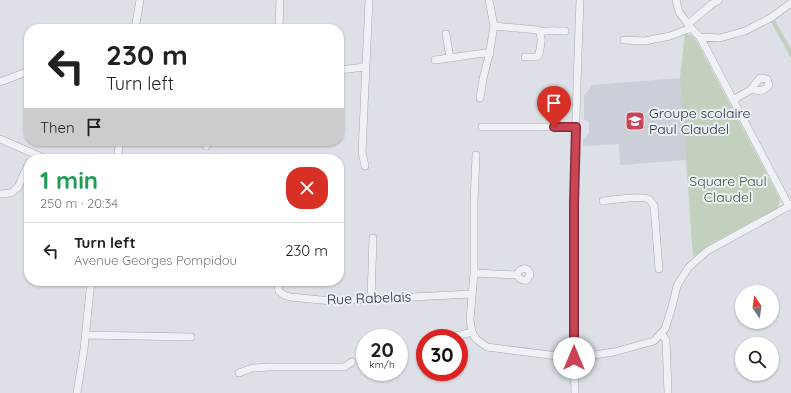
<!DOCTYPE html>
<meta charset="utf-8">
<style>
:root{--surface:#fff;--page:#f2f2f2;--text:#202124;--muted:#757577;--line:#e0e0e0}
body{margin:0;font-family:Quicksand,sans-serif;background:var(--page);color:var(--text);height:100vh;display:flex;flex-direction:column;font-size:15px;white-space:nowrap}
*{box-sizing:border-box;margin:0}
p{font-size:13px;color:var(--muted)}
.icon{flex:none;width:22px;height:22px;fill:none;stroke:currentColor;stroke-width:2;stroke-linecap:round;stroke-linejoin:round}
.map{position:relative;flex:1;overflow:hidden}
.sheet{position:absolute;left:24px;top:154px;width:320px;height:132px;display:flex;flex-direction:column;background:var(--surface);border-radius:16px;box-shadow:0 1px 3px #0004}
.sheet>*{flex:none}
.hud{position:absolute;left:24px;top:24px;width:320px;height:122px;border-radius:16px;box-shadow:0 1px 3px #0004;background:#fff;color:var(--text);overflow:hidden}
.needle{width:26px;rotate:347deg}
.controls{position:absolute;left:735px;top:285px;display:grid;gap:8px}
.controls a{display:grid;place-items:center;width:44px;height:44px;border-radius:50%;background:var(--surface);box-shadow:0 1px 3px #0004;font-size:20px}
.speed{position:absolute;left:356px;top:329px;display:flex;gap:8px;font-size:20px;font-weight:700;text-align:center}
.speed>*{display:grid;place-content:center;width:52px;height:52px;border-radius:50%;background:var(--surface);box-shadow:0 1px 3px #0004;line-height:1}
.speed small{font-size:10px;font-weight:400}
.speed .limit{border:6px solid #d22;background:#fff;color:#111}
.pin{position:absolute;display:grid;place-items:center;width:34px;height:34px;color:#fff;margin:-41px -17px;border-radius:50% 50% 50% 0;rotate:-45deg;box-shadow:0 0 4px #0007}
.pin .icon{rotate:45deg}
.me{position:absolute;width:44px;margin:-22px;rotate:0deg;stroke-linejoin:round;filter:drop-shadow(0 0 3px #0008)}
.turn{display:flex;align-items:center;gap:14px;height:84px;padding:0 16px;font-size:18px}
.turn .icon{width:52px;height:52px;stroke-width:2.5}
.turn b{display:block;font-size:28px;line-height:34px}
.then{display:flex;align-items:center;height:38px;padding:0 16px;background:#0003;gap:8px;font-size:15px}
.round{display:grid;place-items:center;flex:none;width:42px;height:42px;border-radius:16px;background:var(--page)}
.headline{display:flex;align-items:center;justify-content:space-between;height:68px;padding:0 16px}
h1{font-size:24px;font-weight:700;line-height:30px;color:#1e9e55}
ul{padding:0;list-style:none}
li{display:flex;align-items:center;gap:12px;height:56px;padding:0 16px;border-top:1px solid var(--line)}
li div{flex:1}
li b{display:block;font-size:15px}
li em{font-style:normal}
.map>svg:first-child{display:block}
</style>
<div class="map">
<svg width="791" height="393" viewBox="0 0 791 393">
<rect width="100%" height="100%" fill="#dde1e7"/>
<path fill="#cbd0d8" d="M681,78L686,160L620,165L619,144L583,146V139L589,133V123L584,119V95L590,89V85Z"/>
<path fill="#c2d0be" d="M775,20L791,49V58L771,22Z
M685,34L692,35L696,40L780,199L778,208L712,243L693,257L680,77Z"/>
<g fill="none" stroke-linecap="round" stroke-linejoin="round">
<defs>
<path id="minor" d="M676,0L679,12L691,28L700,37L720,38L745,31L772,17L791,3
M688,24L712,4L719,0
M494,26L538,30C544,36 540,47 539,55L536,57H525
M135,29L140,0
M279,29L280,0
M540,32C549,30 557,31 565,31
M446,34L450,58
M700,37L789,206
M624,40L645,41L670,36L691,28
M435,60L485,53H490
M339,70L365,67
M0,82L29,71
M480,98L483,79L489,55L494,26L489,0
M733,100L752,89C759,92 765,90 769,85L767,79L760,78L755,84L752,89
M482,127H576
M0,139L46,159
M206,146L210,141
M476,155L474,202V273L470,320L472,332L476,339L487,347L574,358L614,352L654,341L665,329L672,307L677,286L688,268L707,251L791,205
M117,159L120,141
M365,166L362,152L369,0
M0,194L11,193L18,187L29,163
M603,201C612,200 640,195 648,199C651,200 652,203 654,206L659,269
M474,273L517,275C519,279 523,281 527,280L530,275C529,266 520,267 517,275
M277,281L279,291L284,295L290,297L332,301L472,294
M371,299L373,238
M661,333L666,340L668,393
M85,335L191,337
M453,338L456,336L472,332
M435,372C438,375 442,375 445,372
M239,373L252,368L270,367H344L352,362
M77,393L84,349L91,281
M575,393C571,262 575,131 580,0"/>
</defs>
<use href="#minor" stroke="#a3a8b1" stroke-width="8"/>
<use href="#minor" stroke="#f0f1f5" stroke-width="7"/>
</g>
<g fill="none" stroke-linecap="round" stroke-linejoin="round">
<defs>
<path id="route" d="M554,127H576L574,204V358"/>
</defs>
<use href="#route" stroke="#832c37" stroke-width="10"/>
<use href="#route" stroke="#ca4455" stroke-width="7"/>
</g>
<defs>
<symbol id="school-square" viewBox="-11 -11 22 22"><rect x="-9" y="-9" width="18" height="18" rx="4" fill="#ca4455" stroke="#eceff4"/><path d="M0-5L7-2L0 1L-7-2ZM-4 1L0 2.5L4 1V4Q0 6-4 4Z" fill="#fff"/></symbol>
</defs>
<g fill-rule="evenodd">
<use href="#school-square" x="624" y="110" width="22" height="22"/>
</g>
<g text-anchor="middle" stroke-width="4" stroke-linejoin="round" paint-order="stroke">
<g font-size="14" fill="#272e3d" stroke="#eceff4" text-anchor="start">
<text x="649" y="118">Groupe scolaire<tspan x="649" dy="16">Paul Claudel</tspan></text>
</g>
<g font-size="14" fill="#3b5835" stroke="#eceff4">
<text x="728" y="186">Square Paul<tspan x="728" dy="16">Claudel</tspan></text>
</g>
<g font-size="14" fill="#272e3d" stroke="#eceff4">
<text transform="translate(369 298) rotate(-2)" y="5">Rue Rabelais</text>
</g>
</g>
</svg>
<div class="controls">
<a><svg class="needle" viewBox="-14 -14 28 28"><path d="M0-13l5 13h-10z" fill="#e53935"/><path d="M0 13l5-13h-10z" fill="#757577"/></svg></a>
<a><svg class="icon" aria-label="search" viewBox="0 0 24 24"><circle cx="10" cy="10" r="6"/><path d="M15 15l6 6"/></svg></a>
</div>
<div class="speed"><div>20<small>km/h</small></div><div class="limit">30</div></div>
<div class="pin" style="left:554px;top:127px;background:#d93025"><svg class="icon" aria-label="arrive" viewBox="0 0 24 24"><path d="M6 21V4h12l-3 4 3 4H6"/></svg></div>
<svg class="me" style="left:574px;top:358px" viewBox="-20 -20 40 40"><circle r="19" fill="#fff"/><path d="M0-13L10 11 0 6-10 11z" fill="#ca4455"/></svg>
<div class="hud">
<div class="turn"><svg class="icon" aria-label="left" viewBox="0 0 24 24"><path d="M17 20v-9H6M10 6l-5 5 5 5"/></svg><div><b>230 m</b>Turn left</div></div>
<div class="then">Then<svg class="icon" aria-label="arrive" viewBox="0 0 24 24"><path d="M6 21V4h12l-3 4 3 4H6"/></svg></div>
</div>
<section class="sheet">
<div class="headline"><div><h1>1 min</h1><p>250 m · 20:34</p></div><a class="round" style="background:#d93025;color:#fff"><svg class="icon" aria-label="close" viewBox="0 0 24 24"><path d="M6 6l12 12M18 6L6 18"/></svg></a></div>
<ul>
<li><svg class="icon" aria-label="left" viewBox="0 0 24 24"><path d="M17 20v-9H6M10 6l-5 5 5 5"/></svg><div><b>Turn left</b><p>Avenue Georges Pompidou</p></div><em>230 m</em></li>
</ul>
</section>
</div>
